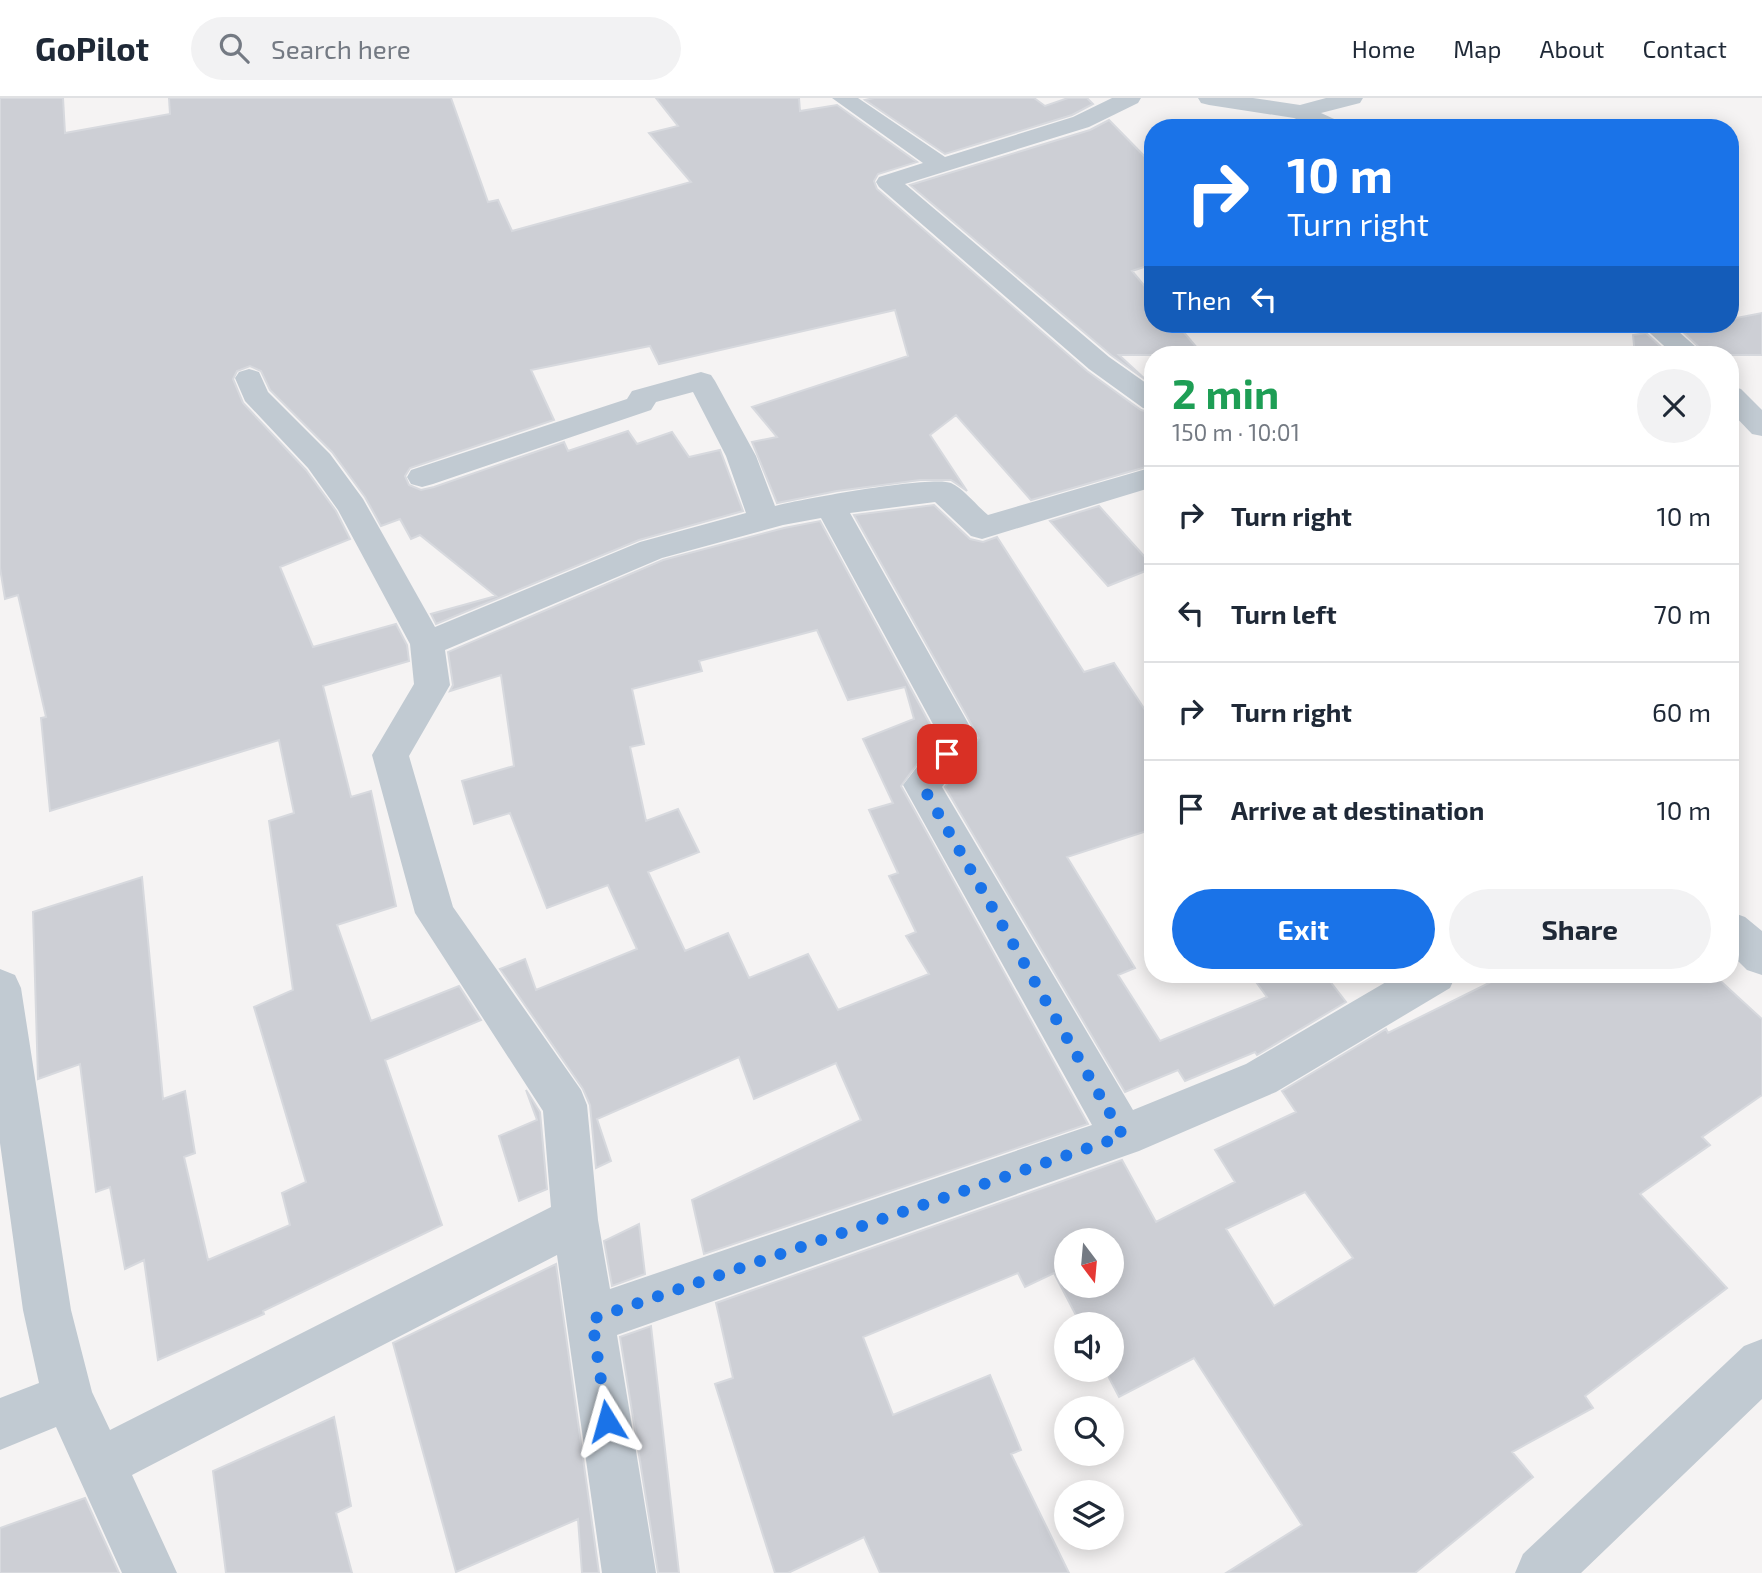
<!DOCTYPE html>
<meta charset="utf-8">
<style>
:root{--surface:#fff;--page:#f2f2f3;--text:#1f2937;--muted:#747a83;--line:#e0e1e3;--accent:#1a73e8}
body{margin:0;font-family:"Exo 2",sans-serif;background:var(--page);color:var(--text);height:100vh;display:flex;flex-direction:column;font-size:26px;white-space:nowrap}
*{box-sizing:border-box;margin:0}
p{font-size:23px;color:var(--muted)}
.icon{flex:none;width:38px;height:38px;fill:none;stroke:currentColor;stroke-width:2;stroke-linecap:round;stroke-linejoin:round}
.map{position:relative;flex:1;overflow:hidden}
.drawer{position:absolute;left:1144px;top:248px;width:595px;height:637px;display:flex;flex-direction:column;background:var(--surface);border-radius:28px;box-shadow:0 4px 18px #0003}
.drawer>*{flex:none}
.top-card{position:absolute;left:1144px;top:21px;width:595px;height:214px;border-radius:28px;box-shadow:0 4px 18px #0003;background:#1a73e8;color:#fff;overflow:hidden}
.needle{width:46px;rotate:164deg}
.controls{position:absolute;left:1054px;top:1130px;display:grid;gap:14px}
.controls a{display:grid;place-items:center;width:70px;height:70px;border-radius:50%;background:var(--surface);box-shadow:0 4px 18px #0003;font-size:35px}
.pin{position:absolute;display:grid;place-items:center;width:60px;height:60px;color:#fff;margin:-30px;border-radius:14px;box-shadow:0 4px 10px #0006}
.me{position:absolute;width:77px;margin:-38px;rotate:352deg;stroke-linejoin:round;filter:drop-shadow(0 0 5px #0008)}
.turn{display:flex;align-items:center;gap:24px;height:147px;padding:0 28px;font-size:32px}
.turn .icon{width:91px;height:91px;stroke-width:2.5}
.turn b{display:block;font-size:49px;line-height:60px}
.then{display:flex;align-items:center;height:66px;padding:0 28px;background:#0003;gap:14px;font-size:26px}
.round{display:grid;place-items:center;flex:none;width:74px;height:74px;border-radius:37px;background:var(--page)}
.headline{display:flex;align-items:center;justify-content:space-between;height:119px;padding:0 28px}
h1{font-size:42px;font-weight:700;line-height:52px;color:#1e9e55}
.cta{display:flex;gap:14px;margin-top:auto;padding:14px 28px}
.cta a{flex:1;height:80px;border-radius:42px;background:var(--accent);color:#fff;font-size:28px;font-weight:700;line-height:80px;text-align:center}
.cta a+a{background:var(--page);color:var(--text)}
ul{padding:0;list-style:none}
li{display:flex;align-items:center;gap:21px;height:98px;padding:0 28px;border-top:2px solid var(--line)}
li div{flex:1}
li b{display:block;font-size:26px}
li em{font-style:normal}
header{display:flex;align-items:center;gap:42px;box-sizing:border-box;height:98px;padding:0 35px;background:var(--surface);border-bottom:2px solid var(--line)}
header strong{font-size:33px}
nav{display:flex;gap:38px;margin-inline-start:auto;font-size:24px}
.search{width:490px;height:63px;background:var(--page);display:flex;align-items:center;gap:18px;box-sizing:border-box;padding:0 24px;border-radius:38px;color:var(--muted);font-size:26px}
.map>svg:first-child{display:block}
</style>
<header>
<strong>GoPilot</strong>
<div class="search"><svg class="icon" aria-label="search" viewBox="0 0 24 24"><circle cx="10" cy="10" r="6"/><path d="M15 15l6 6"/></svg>Search here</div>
<nav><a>Home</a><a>Map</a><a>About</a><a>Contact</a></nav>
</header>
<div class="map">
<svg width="1762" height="1475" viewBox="0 0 1762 1475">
<rect width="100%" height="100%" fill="#f5f3f3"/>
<path fill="#cdcfd5" stroke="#d7d9de" stroke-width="2" fill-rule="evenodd" d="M0,0H63L65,35L170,16L169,0H451L488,104L498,102L512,133L691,84L649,35L678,28L656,0H799L800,13L837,7L917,64L878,76L874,83L877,91L1087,273L1141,312L1153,315V367L1031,402L956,317L930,337L967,393L951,382H920L837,393L777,405L752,344L777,339L752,309L908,258L895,212L659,266L650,248L531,272L554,322L410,370L405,378L409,387L421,392L434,389L564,344L568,353L628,333L637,346L672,334L689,359L720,352L743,413L639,442L436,526L431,516L496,498L420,437L411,441L400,421L381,428L365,399L332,354L270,292L261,273L250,268L237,273L233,281L243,305L306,372L336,413L350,441L280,469L313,549L396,526L407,547L409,563L323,588L351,699L371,693L396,808L337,827L371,923L459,888L481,922L385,962L442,1127L263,1213L264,1216L158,1262L144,1162L125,1171L110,1089L96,1094L80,966L38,981L33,814L142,779L163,1001L185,993L195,1055L184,1059L208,1162L290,1127L282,1095L306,1084L254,909L293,892L269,723L294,715L279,642L50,713L41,620L46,619L18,497L5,501L0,470Z
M874,0H1034L1045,8L1068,0H1087L1093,6L1072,17L945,56L865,2Z
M1109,22L1153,67V166L1132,173L1153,198V226H1177L1203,257H1119L1146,282L1111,257L910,87L1090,32Z
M1762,215V257H1707L1678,229L1700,226H1731V221Z
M1646,235L1670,257H1635L1633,237Z
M934,407L970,441L983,444L997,439L1084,574L1114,565L1153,624V731L1067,759L1135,870L1118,877L1160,943L1267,899L1251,877H1325L1346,904L1257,957L1255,954L1185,983L1178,972L1125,994L945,689L979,640L854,417Z
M1099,408L1153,468V470L1108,488L1050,423Z
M820,423L937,639L901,688L1088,1026L704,1156L692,1102L861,1022L836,965L754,1001L739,959L597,1021L611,1063L596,1070L590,1007L583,991L500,871L525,861L536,892L637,851L608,787L547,810L510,715L474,726L462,683L514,668L501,577L450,593L453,587L448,554L663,462L784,430ZM817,532L848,602L905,589L914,621L863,641L893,705L869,712L898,775L889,778L916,834L906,838L929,876L838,912L808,856L749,880L728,835L685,853L648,774L699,754L678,711L646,723L630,649L644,646L632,591L702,573L699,563Z
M1505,877H1714L1762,921V997L1702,1039L1710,1047L1640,1096L1727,1190L1585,1298L1593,1310L1512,1354L1533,1379L1415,1475H1226L1302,1427L1194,1260L1119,1299L1105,1272H1111V1227H1081L1054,1175L1025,1189L1018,1175L863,1239L893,1317L990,1277L1021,1352L1011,1356L1069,1475H880L864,1439L788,1475H775L715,1286L733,1280L716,1205L1122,1062L1156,1124L1235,1084L1215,1052L1296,1014L1282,993L1386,931L1388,935ZM1305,1094L1353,1160L1274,1208L1226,1131ZM1066,1143H1111V1188H1066Z
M526,992L540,1014L547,1091L519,1103L499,1038L537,1022Z
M639,1126L645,1176L612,1188L604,1143Z
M556,1166L599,1475H582L578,1421L456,1474L393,1245Z
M651,1228L679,1475H658L620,1239Z
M334,1319L351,1408L336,1415L352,1475H226L213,1373Z
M85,1400L119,1475H0V1430Z"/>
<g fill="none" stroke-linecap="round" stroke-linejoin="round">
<path fill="#c1cad2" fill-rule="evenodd" d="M832,0H858L945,59L1073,19L1112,0H1141L1138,5L1089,29L905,86L1109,259L1153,290V313L1143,310L1089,271L879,89L876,84L879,79L923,65Z
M1198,0H1253L1300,7L1326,0H1363L1360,5L1321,15L1343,25L1346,30H1316L1294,20L1209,7L1201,5Z
M1640,226H1670L1705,257H1674Z
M249,271L259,274L268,294L330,356L363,401L435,529L640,444L746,415L726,358L693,294L656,304L651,312L433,386L422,389L411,386L407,379L411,372L627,301L632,293L701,274L711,277L715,283L756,358L775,408C800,401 934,377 951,385C964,391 977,408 988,417L1153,369V389L982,441L971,438L935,404L850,415L977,641L942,689L1133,1012L1246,966L1398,877H1456L1450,890L1276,994L1139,1053L617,1237L656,1475H602L557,1157L132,1377L177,1475H122L56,1329L0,1352V1300L39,1285L23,1212L0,1045V871L15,877L21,890L71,1212L92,1294L110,1332L551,1109L543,1013L415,815L372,657L414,586L410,546L338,412L308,370L245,303L235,280L239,274ZM821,420L940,639L903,687L1092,1027L610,1191L598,1122L587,1007L581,992L453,809L409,658L450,587L445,552L662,460L783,427Z
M1731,288L1741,291L1762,312V338L1752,336L1731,314Z
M1731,814L1745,819L1762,833V877L1747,872L1731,856Z
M1762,1241V1301L1581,1475H1515L1523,1456L1744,1248Z"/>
</g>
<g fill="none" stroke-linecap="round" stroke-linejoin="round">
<path stroke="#1a73e8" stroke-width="12" stroke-dasharray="0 21.6" d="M607,1323L592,1221L1123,1038L922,687L947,656"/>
</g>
</svg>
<div class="controls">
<a><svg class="needle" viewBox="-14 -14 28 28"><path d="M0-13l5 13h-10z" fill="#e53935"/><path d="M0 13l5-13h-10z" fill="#747a83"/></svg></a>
<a><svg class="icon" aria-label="sound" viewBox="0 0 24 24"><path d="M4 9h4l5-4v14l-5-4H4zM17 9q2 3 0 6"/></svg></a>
<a><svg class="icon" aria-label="search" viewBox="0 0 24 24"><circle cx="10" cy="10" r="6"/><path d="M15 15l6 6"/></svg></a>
<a><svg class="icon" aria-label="layers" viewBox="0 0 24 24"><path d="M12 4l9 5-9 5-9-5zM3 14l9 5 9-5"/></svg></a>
</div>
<div class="pin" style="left:947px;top:656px;background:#d93025"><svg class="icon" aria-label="arrive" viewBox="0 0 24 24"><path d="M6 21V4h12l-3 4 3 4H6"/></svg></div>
<svg class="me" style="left:607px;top:1323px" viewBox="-20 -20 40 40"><path d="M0-17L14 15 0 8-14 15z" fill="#1a73e8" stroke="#fff" stroke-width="4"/></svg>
<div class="top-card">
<div class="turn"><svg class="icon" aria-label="right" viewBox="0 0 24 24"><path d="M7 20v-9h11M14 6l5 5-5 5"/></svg><div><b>10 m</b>Turn right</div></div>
<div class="then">Then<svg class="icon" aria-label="left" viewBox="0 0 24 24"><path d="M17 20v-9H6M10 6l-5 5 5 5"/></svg></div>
</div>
<section class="drawer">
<div class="headline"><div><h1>2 min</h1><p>150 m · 10:01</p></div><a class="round"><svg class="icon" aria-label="close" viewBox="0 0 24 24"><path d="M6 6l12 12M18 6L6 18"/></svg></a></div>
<ul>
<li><svg class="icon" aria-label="right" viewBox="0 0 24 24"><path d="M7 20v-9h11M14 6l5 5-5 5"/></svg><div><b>Turn right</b></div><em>10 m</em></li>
<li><svg class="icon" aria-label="left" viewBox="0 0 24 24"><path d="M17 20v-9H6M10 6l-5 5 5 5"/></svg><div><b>Turn left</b></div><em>70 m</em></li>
<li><svg class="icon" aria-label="right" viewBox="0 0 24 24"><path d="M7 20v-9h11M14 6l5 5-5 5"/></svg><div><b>Turn right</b></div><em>60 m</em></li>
<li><svg class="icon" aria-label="arrive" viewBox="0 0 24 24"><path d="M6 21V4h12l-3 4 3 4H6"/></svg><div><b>Arrive at destination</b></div><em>10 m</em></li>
</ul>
<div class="cta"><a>Exit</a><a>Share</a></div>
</section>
</div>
